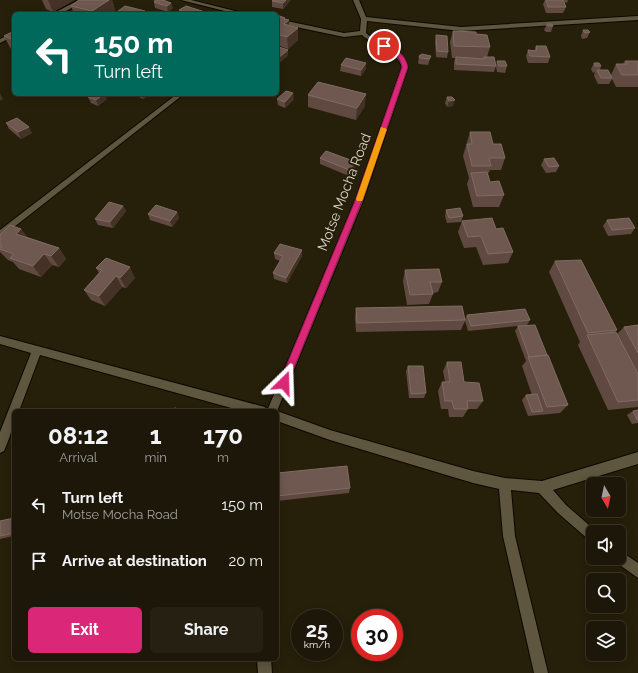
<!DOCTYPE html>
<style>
:root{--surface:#1c1708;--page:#252012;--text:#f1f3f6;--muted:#a09f9c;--line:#3a3629;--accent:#db2777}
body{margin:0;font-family:Raleway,sans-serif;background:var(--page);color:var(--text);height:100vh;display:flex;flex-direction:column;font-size:15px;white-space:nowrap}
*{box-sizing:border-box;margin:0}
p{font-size:13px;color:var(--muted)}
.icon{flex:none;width:22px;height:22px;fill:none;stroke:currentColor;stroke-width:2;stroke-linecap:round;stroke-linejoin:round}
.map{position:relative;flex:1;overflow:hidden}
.side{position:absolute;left:12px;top:409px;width:267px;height:252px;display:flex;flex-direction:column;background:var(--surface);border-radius:6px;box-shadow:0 2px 10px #0003,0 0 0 1px var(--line)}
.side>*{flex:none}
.banner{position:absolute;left:12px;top:12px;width:267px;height:84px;border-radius:6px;box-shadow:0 2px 10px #0003,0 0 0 1px var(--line);background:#00695c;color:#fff;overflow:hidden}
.needle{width:26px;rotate:171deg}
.controls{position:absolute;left:586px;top:477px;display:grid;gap:8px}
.controls a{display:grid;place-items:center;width:40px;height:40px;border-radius:6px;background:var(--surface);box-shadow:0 2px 10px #0003,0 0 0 1px var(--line);font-size:20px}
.speed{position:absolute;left:291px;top:609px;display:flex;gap:8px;font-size:20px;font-weight:700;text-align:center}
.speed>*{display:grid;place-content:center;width:52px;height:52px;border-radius:50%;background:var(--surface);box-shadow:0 2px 10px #0003,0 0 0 1px var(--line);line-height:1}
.speed small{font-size:10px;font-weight:400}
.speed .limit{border:6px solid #d22;background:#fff;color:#111}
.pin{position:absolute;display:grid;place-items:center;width:34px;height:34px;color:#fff;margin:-17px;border:2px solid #fff;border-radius:50%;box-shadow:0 1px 4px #0007}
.me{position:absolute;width:44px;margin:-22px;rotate:22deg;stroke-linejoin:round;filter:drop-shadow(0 0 3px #0008)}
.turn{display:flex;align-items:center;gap:14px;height:84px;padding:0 16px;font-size:18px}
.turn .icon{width:52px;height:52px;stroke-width:2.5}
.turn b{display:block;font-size:28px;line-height:34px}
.eta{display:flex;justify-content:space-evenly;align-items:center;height:68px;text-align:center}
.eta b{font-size:24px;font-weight:700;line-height:28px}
.button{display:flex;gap:8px;margin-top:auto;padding:8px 16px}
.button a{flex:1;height:46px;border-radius:6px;background:var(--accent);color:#fff;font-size:16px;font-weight:700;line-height:46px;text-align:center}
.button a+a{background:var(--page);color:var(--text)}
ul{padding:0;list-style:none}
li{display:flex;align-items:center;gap:12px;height:56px;padding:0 16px}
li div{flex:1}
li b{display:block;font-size:15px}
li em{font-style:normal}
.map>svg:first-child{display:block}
</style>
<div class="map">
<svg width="638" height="673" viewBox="0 0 638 673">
<rect width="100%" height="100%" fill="#261f0a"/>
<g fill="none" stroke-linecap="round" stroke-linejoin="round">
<defs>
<path id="minor" d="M79,0H87L60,14H52Z
M181,0H191L247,14H237Z
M353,0H359L366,17L461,27L638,16V20L461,31L367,21L366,33C380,45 402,47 408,67L363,201L277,411L330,430L473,471L505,478L542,481L638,452V464L553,490L566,505L597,532H593V542L589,540L558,513L539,493L511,490L515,536L548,673H534L503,536L499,489L473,483L330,440L277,421V411H267L355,201L402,67C396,49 375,47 362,35L344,37L277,23V19L344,33L360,31L361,19Z
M14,32V36L0,43V39Z
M177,94H184L0,238V230Z
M0,336L261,406L265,407L266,411H242L40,355L19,411H14C14,426 10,437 4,451L0,453V432L31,353L0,344Z
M619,550L638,563V578L614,561L613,558H619Z
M257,659H271L272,673H258Z"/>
</defs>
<use href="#minor" stroke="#0f0800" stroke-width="2"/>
<use href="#minor" fill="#5f5640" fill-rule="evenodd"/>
</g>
<path fill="#604941" d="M42,0H74L53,12L46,9Z
M79,0H112L115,10L110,14H74L71,6Z
M153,0H163L171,3L173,8L168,12L155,8L154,2L155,1Z
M291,0L283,9L272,7V1Z
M545,0H568L567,3L564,2L566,7L563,13H546L543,4Z
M179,10L205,14H180Z
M277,15L285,18L289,25L298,28V40L288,49L277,45Z
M547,24L553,26L551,32H546L544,30Z
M583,30L590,32L587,38L582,39L581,36Z
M14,31V53H13L4,36Z
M453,31L476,34L490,47L487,57L496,66L494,72L454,70V63L455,58H452L450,42Z
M436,35L448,52L447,58L436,57L435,42Z
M536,46L550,57L548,63H528L526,56L528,50L534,51Z
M419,56H431L428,65L419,64L418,63Z
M497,61L507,66L505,73L497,72L496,67Z
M625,61H638V87H616L612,79L609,84H598L594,76L595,72L593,73L591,69L594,63L601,66L600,70L611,75L616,64H623Z
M341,65L366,69L361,76L340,71Z
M137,94H147L148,96L143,99L137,96Z
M308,95L365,106L356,120L308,107Z
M88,97L107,99L98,106L91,103Z
M447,97L453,106L447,107L445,103Z
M277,99H294L285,108L278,105Z
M6,123L32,133L21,139L9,129Z
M470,132L493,144L505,158L501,170H490L488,174L490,182L504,195L499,207H473L467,184L469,178L463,156Z
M320,158L356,162L355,168L349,176L320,164Z
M544,159L559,166L556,172L546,173L541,165Z
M123,206L126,211L113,228L98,225L95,219Z
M446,210L463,216L461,222L447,223L445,216Z
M177,212L179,218L172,227L150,220L148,214Z
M607,220L635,228L631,234L608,236L603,226Z
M462,221L496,229L513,252L508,263L483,265L476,247L464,248L458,232Z
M21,229L27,237L59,248L66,259L59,267L52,265L41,277L19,269L13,262L8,260L0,252V235Z
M302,250V256L287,283L274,279L273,273L280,261L275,259L274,253Z
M555,261L617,330L615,332L617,334L624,327L638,325V407L608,410L578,345L580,342L549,272Z
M96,268L135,278L126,288L122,287L105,306L91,300L84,290L99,273Z
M405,270L442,282L438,292L433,293V294L429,304L407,305L403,281Z
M356,308L465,319L467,315L530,320L527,325L468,331L465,321L461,330L356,332L355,318Z
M518,326L547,355L568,405L560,413L528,416L522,400L526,395H532L522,366L526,361L515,331Z
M447,362L464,382L483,401L477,409H468L463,417H449L448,409H441L438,391L442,382H445L443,371Z
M408,366L426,393L424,398H409L406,371Z
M638,410V423L632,424L627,415L633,411Z
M277,473L350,488L349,493L277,501Z
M14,518V536L0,539V521Z"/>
<path fill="#433225" d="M48,0H74L53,12Z
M109,0H112L115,10L110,14H93L92,11Z
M286,0H291L283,9V3Z
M171,3L173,8L168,12L167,6Z
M285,18L286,23L289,20V32L285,36L284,19Z
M298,28V40L288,49L287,37Z
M288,50V56L277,65V59Z
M366,63V69L361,76V70Z
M0,93L3,99L0,101Z
M293,93L294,99L285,108V102Z
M104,94H105L107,99L98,106L96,100Z
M142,94H147L148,96L143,99Z
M366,94L365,106L356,120L357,108Z
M455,100L453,106L447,107L449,101Z
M29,127L32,133L21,139L18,132Z
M356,162L355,168L349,176V170Z
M123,206L126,211L113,228L110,222Z
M177,212L179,218L172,227L170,221Z
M21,229L29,240L16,234Z
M59,248L66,259L59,267L51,256Z
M302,250V256L287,283L286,278Z
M44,254L52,265L41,277L33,266Z
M130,267L135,278L126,288L120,278Z
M116,276L122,287L105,306L99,296Z"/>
<path fill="#6e5850" stroke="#7f6c63" d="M79,0H109L92,11L71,6Z
M156,0H163L171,3L167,6L154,2Z
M273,0H286L283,3L272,1Z
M546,0H563L566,7H548Z
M125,6L145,11L142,14H114Z
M186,6L205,12L202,14H190L179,10Z
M277,15L285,18L284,19L289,20L284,24L298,28L287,37L277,34Z
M547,24H552L553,26H548Z
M583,30H588L590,32L585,33Z
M14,31V40L4,36Z
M453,31L476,32V34L487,35L490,47L454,46Z
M436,35L447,36L448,52L437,51Z
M536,46H546L550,57L530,56L528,50L537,51Z
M279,47L288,50L277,59V48Z
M422,54L431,56L429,59L420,58L419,56Z
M456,57L485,59L484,57H494L496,66L456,64Z
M346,58L366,63L361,70L341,65Z
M497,61H505L507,66H499Z
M625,61H638V75H622L616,64H627Z
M594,63H599L601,66H595Z
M597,70H608L612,78H601Z
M318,82L366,94L357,108L308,95Z
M286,91L293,93L285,102L277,99Z
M93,94H104L96,100L88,97Z
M447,97H452L455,100L449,101Z
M17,118L29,127L18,132L6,123Z
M470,132H490L493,144H501L505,158H489L491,166H472L467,144H472Z
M326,151L356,162L349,170L320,158Z
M554,158L559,166L549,167L544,159Z
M487,172L490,182L499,181L504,195L477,196L471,173Z
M109,202L123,206L110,222L95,219Z
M156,205L177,212L170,221L148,214Z
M460,208L463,216L449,218L446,210Z
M492,218L496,229L503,228L513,252L488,254L481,236L468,237L462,221Z
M629,218L635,228L612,230L607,220Z
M10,225L21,229L16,234L59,248L51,256L44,254L33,266L10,258L14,254L0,249V248L2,246L0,245V235Z
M280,244L302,250L286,278L273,273L283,256L274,253Z
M106,258L130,267L120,278L116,276L99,296L84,290L102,270L96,268Z
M581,260L617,330L588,333L555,261Z
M439,269L442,282H430L433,294L410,295L405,270Z
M462,306L465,320L357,323L356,308Z
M525,309L530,320L471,326L467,315Z
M535,325L547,355L529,357L518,326Z
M638,325V353L624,327Z
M616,332L638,374V400L618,402L587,335Z
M548,355L568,405L547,407L528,357Z
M447,362H461L464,382L479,383L483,401H467L468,409H454L452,401H445L442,382H450Z
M408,366H423L426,393L411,394Z
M537,394L543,411L532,412L526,395Z
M176,408V411H160Z
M638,410V420H637L633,411Z
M347,466L350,488L277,496V473Z
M14,518V533L0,536V521Z"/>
<path fill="#db2777" stroke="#8e194d" d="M384,44C396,48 405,54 408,67L362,201L288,383L287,386L284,387L280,386L279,383L355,201L402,67C400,55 392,51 382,47V45Z"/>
<path fill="#f59e0b" d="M381,127L387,129L363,199L362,201H357L356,199Z"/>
<g text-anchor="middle" stroke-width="4" stroke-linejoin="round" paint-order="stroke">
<g font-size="14" fill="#dcd7ca" stroke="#261f0a">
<text transform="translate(344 192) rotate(-69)" y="5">Motse Mocha Road</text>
</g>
</g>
</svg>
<div class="controls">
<a><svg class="needle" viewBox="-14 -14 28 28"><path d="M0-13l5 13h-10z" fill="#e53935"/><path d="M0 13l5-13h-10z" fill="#a09f9c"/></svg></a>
<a><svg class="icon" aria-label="sound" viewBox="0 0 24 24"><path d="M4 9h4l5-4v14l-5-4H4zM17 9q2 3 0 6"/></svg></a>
<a><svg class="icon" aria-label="search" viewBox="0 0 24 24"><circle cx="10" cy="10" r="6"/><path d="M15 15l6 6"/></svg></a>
<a><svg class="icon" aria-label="layers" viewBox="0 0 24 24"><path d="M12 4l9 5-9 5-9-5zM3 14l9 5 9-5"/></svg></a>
</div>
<div class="speed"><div>25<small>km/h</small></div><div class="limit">30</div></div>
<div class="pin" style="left:384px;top:46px;background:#d93025"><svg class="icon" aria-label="arrive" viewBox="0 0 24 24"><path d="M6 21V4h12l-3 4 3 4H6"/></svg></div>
<svg class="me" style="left:284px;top:383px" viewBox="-20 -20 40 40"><path d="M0-17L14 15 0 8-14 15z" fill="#db2777" stroke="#fff" stroke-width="4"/></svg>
<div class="banner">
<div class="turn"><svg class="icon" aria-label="left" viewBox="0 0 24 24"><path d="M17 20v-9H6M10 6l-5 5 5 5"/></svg><div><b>150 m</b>Turn left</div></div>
</div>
<section class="side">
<div class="eta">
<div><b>08:12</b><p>Arrival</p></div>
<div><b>1</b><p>min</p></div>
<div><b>170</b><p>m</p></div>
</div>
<ul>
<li><svg class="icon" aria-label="left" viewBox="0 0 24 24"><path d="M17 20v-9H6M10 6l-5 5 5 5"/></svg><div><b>Turn left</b><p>Motse Mocha Road</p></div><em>150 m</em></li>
<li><svg class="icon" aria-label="arrive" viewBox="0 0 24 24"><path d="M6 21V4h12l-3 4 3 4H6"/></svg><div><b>Arrive at destination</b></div><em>20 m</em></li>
</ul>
<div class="button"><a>Exit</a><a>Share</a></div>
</section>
</div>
